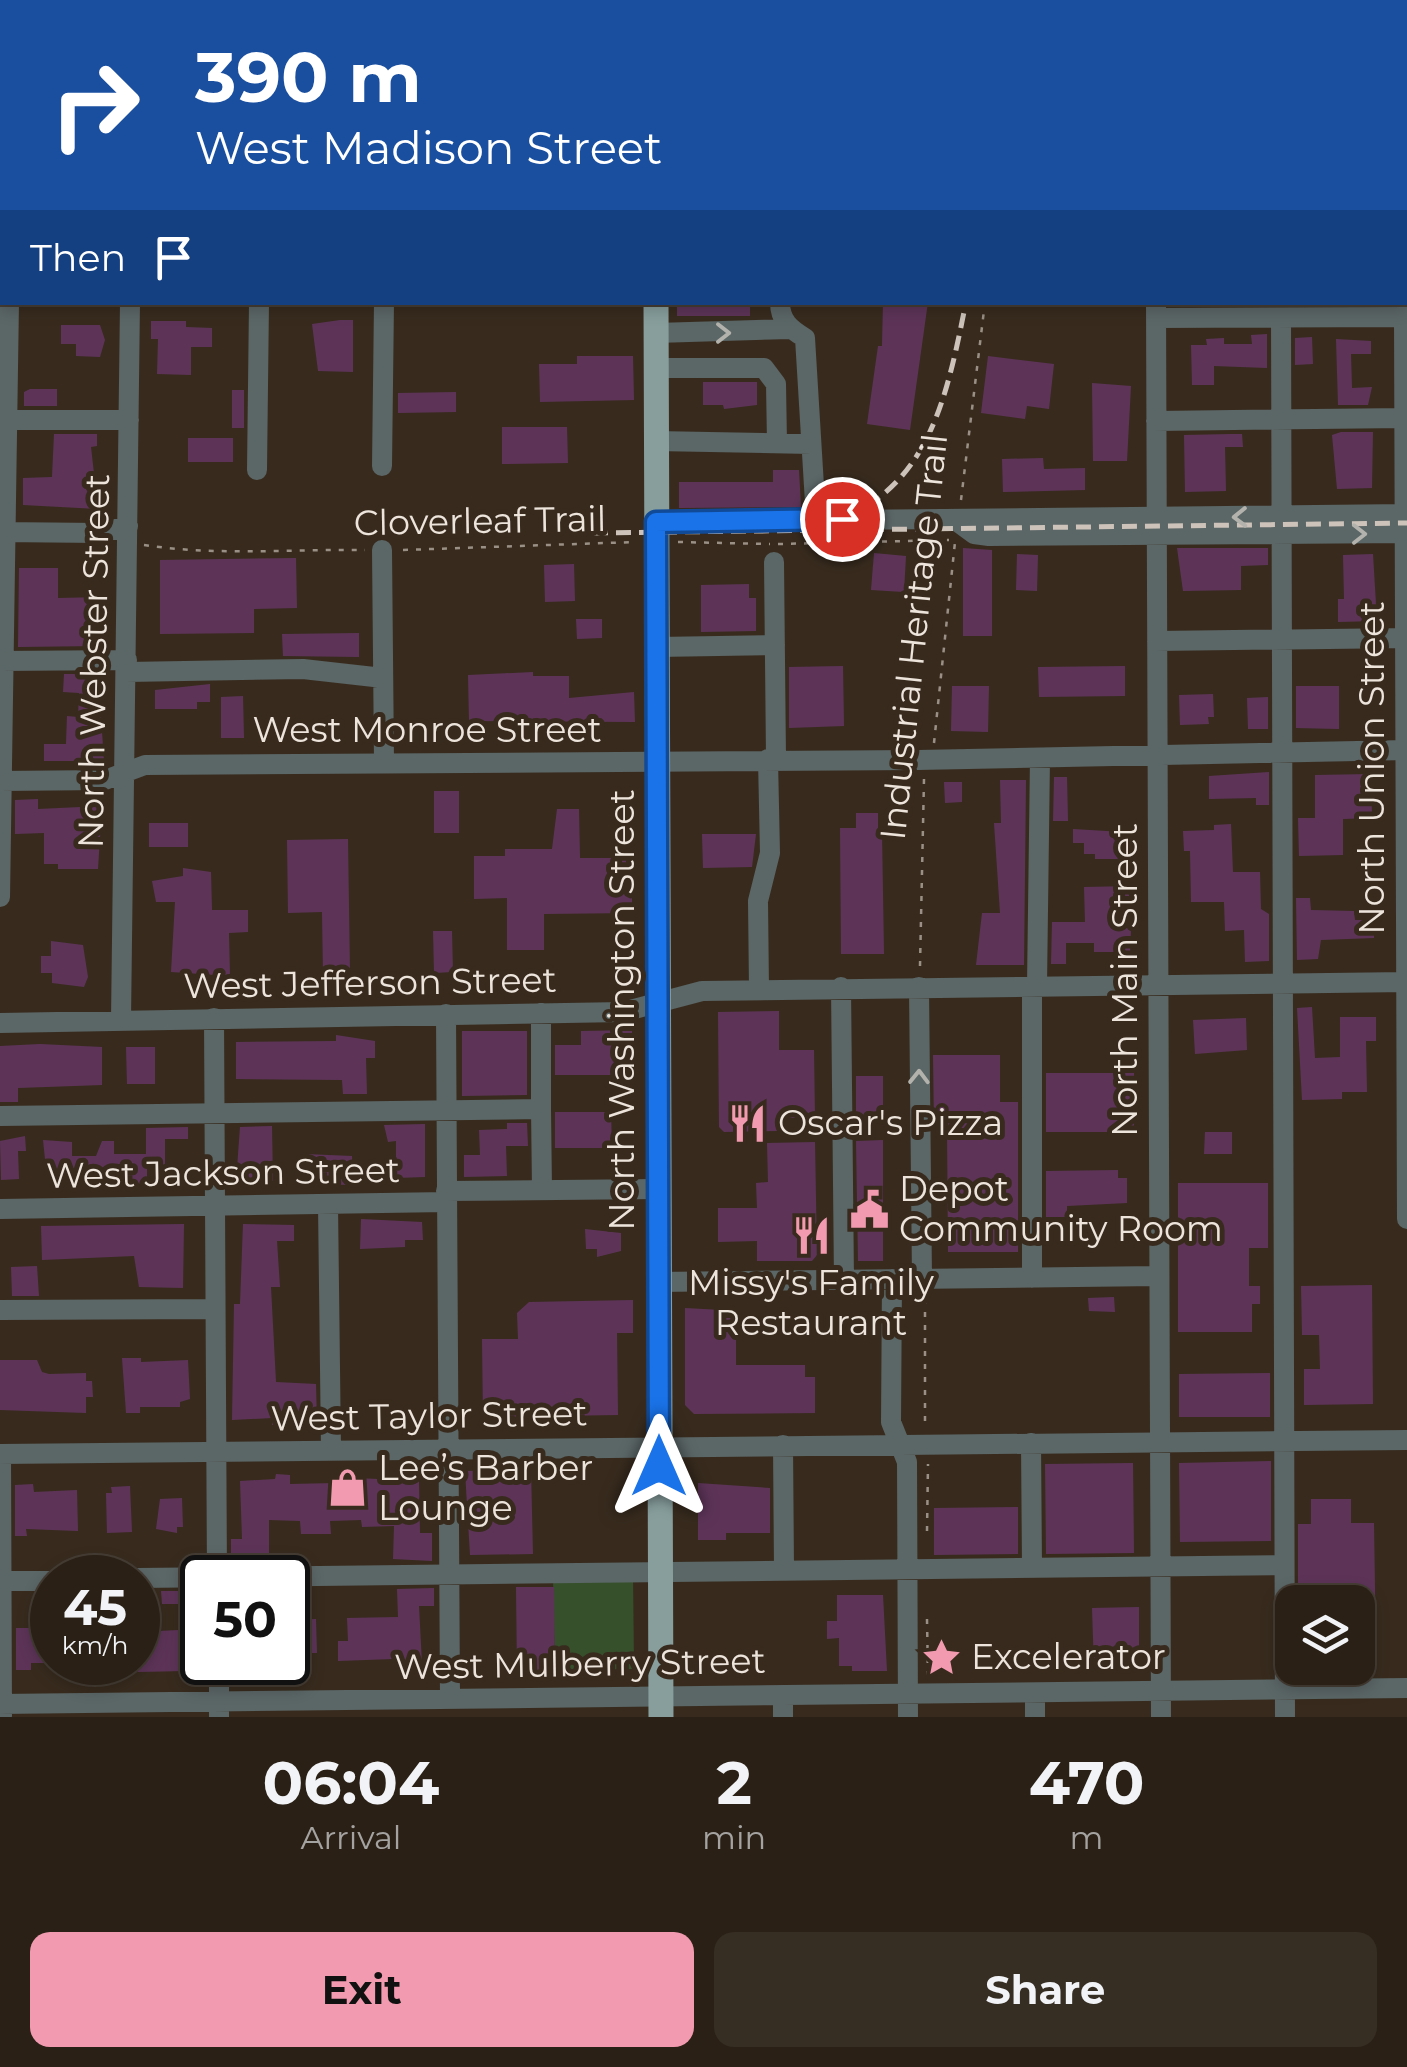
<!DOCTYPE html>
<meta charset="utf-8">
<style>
:root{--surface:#2a2016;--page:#362d23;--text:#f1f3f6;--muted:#a5a3a1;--line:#463e35;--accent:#f29aaf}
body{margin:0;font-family:Montserrat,sans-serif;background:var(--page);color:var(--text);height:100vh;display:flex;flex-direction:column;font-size:38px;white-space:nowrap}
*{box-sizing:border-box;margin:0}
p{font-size:32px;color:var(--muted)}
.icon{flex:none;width:55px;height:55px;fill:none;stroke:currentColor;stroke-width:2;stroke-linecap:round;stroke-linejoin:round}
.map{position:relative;height:1717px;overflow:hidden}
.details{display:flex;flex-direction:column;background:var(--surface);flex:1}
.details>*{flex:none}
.hud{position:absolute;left:0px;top:0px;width:1408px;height:305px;box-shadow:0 5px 15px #0003,0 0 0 2px var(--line);background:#1a4fa0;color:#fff;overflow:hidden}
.fabs{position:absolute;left:1275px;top:1585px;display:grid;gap:20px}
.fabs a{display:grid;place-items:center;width:100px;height:100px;border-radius:20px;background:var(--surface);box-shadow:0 5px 15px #0003,0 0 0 2px var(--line);font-size:50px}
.speed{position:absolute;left:30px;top:1555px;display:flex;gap:20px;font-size:50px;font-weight:700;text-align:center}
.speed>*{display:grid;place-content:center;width:130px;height:130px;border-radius:50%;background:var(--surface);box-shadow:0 5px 15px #0003,0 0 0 2px var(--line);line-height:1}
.speed small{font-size:25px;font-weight:400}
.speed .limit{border:5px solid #111;border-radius:15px;background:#fff;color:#111}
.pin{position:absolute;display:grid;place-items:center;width:85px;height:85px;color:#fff;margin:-42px;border:5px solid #fff;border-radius:50%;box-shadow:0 2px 10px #0007}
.me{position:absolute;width:110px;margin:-55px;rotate:0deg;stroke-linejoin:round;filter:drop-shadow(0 0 8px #0008)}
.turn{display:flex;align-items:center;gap:35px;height:210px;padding:0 30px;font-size:45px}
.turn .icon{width:130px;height:130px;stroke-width:2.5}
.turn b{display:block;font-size:70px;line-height:85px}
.then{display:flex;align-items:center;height:95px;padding:0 30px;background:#0003;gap:20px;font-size:38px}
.eta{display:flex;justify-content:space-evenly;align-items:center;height:170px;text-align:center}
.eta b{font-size:60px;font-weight:700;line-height:70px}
.button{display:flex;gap:20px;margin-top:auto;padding:20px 30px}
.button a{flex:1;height:115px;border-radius:20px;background:var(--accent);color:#111;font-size:40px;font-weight:700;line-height:115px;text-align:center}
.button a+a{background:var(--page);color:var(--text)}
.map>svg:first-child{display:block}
</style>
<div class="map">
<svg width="1407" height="1717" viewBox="0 0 1407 1717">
<rect width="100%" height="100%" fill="#382b1e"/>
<path fill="#37502c" d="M633,1575L634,1669L555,1670L553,1576Z"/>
<path fill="#5d3458" d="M677,302H750V316H677Z
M883,302H928L910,430L867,424L878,346H882Z
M340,320H353V372L318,371L312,324Z
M151,321H186V327L212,328V347H191V375L157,374L158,339H151Z
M61,325H100L105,340L100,357L76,356V344H61Z
M1267,334V368L1214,366V385H1192L1191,345H1207L1206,339L1224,338V344H1252L1251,335Z
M1312,337L1313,364L1295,365V338Z
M1336,339L1371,341V354H1351L1352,388L1372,387L1368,405H1338Z
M577,356H633L634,400L540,402L539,364H577Z
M988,356L1054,364L1049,409L1027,406L1025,419L981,413Z
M703,382H757V405L724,409L723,405H703Z
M1092,383L1131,386L1127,461H1093Z
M30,389H57V406H24V392Z
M232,390H244V428H232Z
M456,392V412L398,413V393Z
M502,427H567L568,463L502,464Z
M1341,432H1373L1372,488L1337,489L1332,435Z
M54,434H97V446L91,447L98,509L23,505V478L52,477Z
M1231,434H1242L1243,447H1225L1226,491L1185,492L1184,435Z
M188,438H233V462H188Z
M1043,458L1044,469L1085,468V490L1003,492L1002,459Z
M773,470H799L801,507L679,508V482H773Z
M963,548L992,550V636H963Z
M1177,548H1268V565L1241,566V590L1183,591Z
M874,553L906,556L904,592L871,590Z
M1017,554L1038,555L1037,591L1016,590Z
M1373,554L1377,621L1338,622V599H1344L1343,555Z
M296,558L297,608L254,609V633L160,634V560Z
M574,564L575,601L545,602L544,565Z
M19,568H58V598L104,597L98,646L18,647Z
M749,584V598H756V631L701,632V585Z
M576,619H602V638L577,639Z
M359,633V657L283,656L282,634Z
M843,666L844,726L789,728V667Z
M1125,666V696L1039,697L1038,667Z
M533,672V676H569V698L634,692L635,722L469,721L468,675Z
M64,674H102L94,717H101L104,761H44V744H66L67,716L78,717L79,693L63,692Z
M210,684V702H197V709H155V690Z
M952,686H989L988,732L951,731Z
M1296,686H1339V729L1296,728Z
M1213,694L1214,717H1208L1209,724L1180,725L1179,695Z
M243,696L244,738H221V697Z
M1268,697V729H1248L1247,698Z
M1269,772V805H1256V798L1209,799V776Z
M1371,774L1372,818L1343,819V855L1299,856L1298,818H1315V775Z
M1054,777H1067L1068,821H1053Z
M1000,780H1026L1024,965H976L982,913H1000L994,823H1001Z
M944,782H962V802L945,803Z
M434,791H459V833H434Z
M38,799V809L102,806L98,869H58V864H44V833L15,834V800Z
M557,809H579L580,858H632V913L544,914V950H507V898L474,899V856H505V849H552Z
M856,813H878V832H882L884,954H841L840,828H856Z
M149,823H188V847H149Z
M1231,824L1233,872H1260L1261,909L1269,914V961L1245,962L1244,930L1225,931L1224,902H1191L1190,851H1184L1183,831L1214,830V825Z
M1073,829L1123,832V859H1095V854H1084V843H1073Z
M702,834H756L752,867L703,868Z
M348,839L350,973L323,974L322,912L288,913L287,840Z
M183,868L211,872L212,910H248V932L229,933L230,976L171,972L175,902H156L152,881L183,876Z
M1133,886L1130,952H1094V943H1066V964H1051L1052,922H1085L1084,887Z
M1296,898H1310L1311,910L1354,911L1355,920H1374V938L1321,940L1318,959L1297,960Z
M433,931H452L453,972L434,973Z
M51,941L83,945L88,977L84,987L52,983V973H41V956H51Z
M1312,1007L1315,1058L1340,1057V1017H1376V1041H1366L1367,1092H1342V1099L1302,1100L1297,1008Z
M779,1011V1050H814L815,1118H777V1131L724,1132L719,1127L718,1012Z
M1246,1018L1247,1050L1195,1054L1193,1020Z
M632,1030V1075H555V1045H581V1031Z
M462,1031H527V1095L462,1096Z
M336,1035L375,1041V1058H366L367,1094H343L342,1080L236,1079V1042L336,1041Z
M40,1044L102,1047V1085L18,1088V1102H0V1046Z
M126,1047H155V1084H127Z
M933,1055H1000V1102H1018V1252H948L947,1128H934Z
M1046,1073H1134V1132H1046Z
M856,1076H883V1117H856Z
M555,1112H611L612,1148H555Z
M507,1123H527L528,1146H506L507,1176L464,1177V1155H480L479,1130L507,1129Z
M425,1124V1177L396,1178V1141L388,1142L384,1125Z
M272,1126L273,1181L236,1182L240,1127Z
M188,1127V1139H165V1166H147V1184L47,1178L43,1140L72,1142V1156H96L102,1141H114V1154H146V1128Z
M1205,1132H1232V1154H1204Z
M25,1136L26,1151H18L19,1179L1,1180L0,1141Z
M883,1140V1261H858L856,1141Z
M815,1142L817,1255L812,1261H757V1241L718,1242V1208H757L756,1183L768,1182L767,1143Z
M305,1154L352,1156L353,1185L305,1184Z
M1118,1170V1178H1127V1203L1067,1206V1217H1046V1171Z
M1178,1183H1268V1248H1249V1286H1260V1304H1252V1332H1178Z
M361,1219L422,1222L423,1240H405V1247L360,1249Z
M184,1224L183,1288L139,1287L134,1256L42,1260L41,1226Z
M243,1224L294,1225V1241H277L280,1287H271L276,1382L316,1384L317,1422L272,1425V1418L232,1420L234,1304H240Z
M585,1229L621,1233V1251L597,1257V1249H586Z
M37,1266L39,1296H12L11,1267Z
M1372,1285L1373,1404L1304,1405V1369H1320L1319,1335H1302L1301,1286Z
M1114,1297L1115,1312L1089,1311L1088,1298Z
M633,1300V1333H617L618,1415L483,1417L482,1339H518L517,1313L529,1302Z
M685,1308L722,1310V1318H736V1365H805V1377H815V1413L694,1414L685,1405Z
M122,1358H141V1362L188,1360L190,1399L180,1402V1407H140V1413H126Z
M0,1360H37L42,1372L49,1374L86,1373V1381H92L93,1397H86V1413L0,1410Z
M1270,1373V1417H1179V1374Z
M1271,1461V1541L1180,1542L1179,1463Z
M1133,1463L1134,1553L1046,1554L1045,1464Z
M531,1470L533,1554L470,1555L465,1471Z
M276,1474L290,1475V1484L336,1483V1477L419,1481L420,1533H432V1561L393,1559L394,1526L362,1527L361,1520L330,1521L331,1534H301L300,1521L269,1520V1563H231V1539H242L240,1481L275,1479Z
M698,1483L770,1488V1533H726V1540H698Z
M33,1484L34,1492L77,1490L78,1531L26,1529L27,1536H15V1485Z
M130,1486L132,1532L107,1533L106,1493H112L111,1487Z
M182,1498L183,1527H177V1533L156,1529L160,1499Z
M1311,1499H1351V1523H1374L1376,1653H1358V1602H1298V1524H1311Z
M1018,1507V1554L934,1555V1508Z
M516,1587H554L555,1670H517Z
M434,1588V1606H419L422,1664L394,1666L393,1659L338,1661V1641H348L347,1618L398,1617L397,1589Z
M161,1591H192V1604H162Z
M837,1595H883L887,1671H852V1666H839V1638L827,1639V1621H837Z
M52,1599V1663H31V1670H16V1628H33L32,1600Z
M1139,1607V1668H1094L1092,1608Z
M316,1619L317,1653H308V1660L295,1661L294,1652H288V1620Z
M178,1630L187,1633L186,1671L138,1672V1632Z"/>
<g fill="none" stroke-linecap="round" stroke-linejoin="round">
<path stroke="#9a9085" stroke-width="2.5" stroke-dasharray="5 8" stroke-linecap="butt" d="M1021,2V0
M961,500L985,302
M678,542L770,544
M778,544L949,540
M144,545C216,556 291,549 365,550
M403,550L635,542
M934,743L955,542
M920,966L924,779
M925,1299V1426
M927,1531L928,1464
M927,1619L928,1676"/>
<path stroke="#5b6666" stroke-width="20" d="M411,0V2
M783,0V2
M1405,0L1407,5
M13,2V0
M133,2V0
M987,2L988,0
M1155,2V0
M0,56H2
M0,176H2
M780,302C780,321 790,329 805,338L816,519
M1156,302L1161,1717
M1404,317L1407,1219
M1156,318L1407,317
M1281,318L1285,1717
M656,333L790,329
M656,368H764L776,384L777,443
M0,420H129
M1156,421L1404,418
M655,441L811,444
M382,466L384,302
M257,470L259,302
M955,520L974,534L989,536L1407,533
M656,522L1407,514
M0,532L100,533L128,526
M382,550L384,762
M774,562L776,759
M1157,641L1405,638
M657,647L775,645
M0,661L127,660
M127,672L303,669L383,678
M0,781L105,780L145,765L918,760L1407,750
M0,897L9,302
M1032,986V1278
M1037,986L1040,758
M841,987L844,1280
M919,987L922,1279
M759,989L758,901L770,853L768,759
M446,1014L450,1698
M214,1018L217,1578
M121,1020L130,302
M0,1023L623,1012L702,991L1407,982
M541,1109V1013
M0,1116L541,1109L542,1190
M446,1191L658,1189
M328,1204L331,1450
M0,1209L446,1202
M892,1279L891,1422L907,1462L908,1717
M657,1282L1158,1276
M0,1310L214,1309
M1031,1443L1032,1567
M783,1445L784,1569
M0,1454L1407,1440
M1,1454L2,1715
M138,1578L1284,1565
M0,1581H52
M219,1662V1717
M1035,1693V1717
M783,1695V1717
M0,1704L1407,1688"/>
<path stroke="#879e9d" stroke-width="25" d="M655,2V0
M656,302L661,1717"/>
<path stroke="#cdc3ba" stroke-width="5" stroke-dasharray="15 8" stroke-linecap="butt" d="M1364,0L1365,2
M1405,80L1407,84
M825,524C929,494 947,396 966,302
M593,533L1407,523"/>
</g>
<defs><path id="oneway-chevron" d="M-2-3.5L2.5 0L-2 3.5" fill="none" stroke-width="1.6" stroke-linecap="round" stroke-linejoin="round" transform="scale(2.5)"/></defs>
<g stroke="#b3b2ad">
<use href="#oneway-chevron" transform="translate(723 333)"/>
<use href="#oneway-chevron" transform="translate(1240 517) rotate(179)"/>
<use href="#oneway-chevron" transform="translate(1359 534)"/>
<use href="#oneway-chevron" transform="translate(919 1077) rotate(-89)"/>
</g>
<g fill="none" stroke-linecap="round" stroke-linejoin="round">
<defs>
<path id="route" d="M659,1466L656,522L842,519"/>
</defs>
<use href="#route" stroke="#114b97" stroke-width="25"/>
<use href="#route" stroke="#1a73e8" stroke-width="18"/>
</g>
<defs>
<symbol id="restaurant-bare" viewBox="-9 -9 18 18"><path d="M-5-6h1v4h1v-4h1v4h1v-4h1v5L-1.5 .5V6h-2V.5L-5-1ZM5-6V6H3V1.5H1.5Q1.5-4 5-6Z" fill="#f29aaf" stroke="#382b1e" stroke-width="2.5" paint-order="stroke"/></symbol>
<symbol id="civic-bare" viewBox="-9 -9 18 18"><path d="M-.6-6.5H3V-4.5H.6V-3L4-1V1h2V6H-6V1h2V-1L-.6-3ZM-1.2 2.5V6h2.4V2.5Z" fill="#f29aaf" stroke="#382b1e" stroke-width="2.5" paint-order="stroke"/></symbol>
<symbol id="shop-bare" viewBox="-9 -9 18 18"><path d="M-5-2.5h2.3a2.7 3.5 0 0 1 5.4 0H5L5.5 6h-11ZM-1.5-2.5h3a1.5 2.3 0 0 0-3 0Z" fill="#f29aaf" stroke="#382b1e" stroke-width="2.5" paint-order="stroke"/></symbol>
<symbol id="sight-bare" viewBox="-9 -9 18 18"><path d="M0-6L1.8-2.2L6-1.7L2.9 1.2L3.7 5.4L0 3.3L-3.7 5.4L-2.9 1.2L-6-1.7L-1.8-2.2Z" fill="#f29aaf" stroke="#382b1e" stroke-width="2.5" paint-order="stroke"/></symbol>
</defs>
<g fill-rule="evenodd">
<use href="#restaurant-bare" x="720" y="1096" width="55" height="55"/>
<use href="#civic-bare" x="842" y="1182" width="55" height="55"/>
<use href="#restaurant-bare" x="784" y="1208" width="55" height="55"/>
<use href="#shop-bare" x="320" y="1460" width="55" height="55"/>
<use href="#sight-bare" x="914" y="1630" width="55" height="55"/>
</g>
<g text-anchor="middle" stroke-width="10" stroke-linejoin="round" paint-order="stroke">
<g font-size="35" fill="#ede4dc" stroke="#382b1e">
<text transform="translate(480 521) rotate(-1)" y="12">Cloverleaf Trail</text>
<text transform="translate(914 637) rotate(-84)" y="12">Industrial Heritage Trail</text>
<text transform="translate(94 661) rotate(-89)" y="12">North Webster Street</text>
<text x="427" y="742">West Monroe Street</text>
<text transform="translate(1372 768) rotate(-90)" y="12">North Union Street</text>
<text transform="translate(1125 980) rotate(-90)" y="12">North Main Street</text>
<text transform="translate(370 983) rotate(-1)" y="12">West Jefferson Street</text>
<text transform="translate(622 1010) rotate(-90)" y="12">North Washington Street</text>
<text transform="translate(223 1173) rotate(-1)" y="12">West Jackson Street</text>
<text transform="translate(429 1416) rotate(-1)" y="12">West Taylor Street</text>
<text transform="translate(580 1664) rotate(-1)" y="12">West Mulberry Street</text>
</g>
<g font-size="35" fill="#ede4dc" stroke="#382b1e" text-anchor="start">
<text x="778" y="1135">Oscar's Pizza</text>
<text x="899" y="1201">Depot<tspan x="899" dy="40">Community Room</tspan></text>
<text x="811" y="1295" text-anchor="middle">Missy's Family<tspan x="811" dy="40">Restaurant</tspan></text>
<text x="378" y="1480">Lee’s Barber<tspan x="378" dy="40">Lounge</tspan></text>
<text x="971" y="1669">Excelerator</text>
</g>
</g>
</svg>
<div class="fabs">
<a><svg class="icon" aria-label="layers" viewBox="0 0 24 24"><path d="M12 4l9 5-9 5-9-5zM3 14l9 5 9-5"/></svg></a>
</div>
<div class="speed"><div>45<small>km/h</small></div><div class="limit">50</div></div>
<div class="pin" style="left:842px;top:519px;background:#d93025"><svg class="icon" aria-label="arrive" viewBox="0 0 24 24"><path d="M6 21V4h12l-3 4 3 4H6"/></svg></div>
<svg class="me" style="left:659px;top:1466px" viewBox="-20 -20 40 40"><path d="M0-17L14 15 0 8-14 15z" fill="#1a73e8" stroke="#fff" stroke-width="4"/></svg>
<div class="hud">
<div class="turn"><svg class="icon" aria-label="right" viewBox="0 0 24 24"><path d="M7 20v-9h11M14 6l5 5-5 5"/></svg><div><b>390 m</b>West Madison Street</div></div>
<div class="then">Then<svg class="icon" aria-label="arrive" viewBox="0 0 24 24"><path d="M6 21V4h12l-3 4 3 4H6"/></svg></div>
</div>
</div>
<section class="details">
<div class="eta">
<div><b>06:04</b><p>Arrival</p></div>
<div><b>2</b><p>min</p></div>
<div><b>470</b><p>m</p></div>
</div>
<div class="button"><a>Exit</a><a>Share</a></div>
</section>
